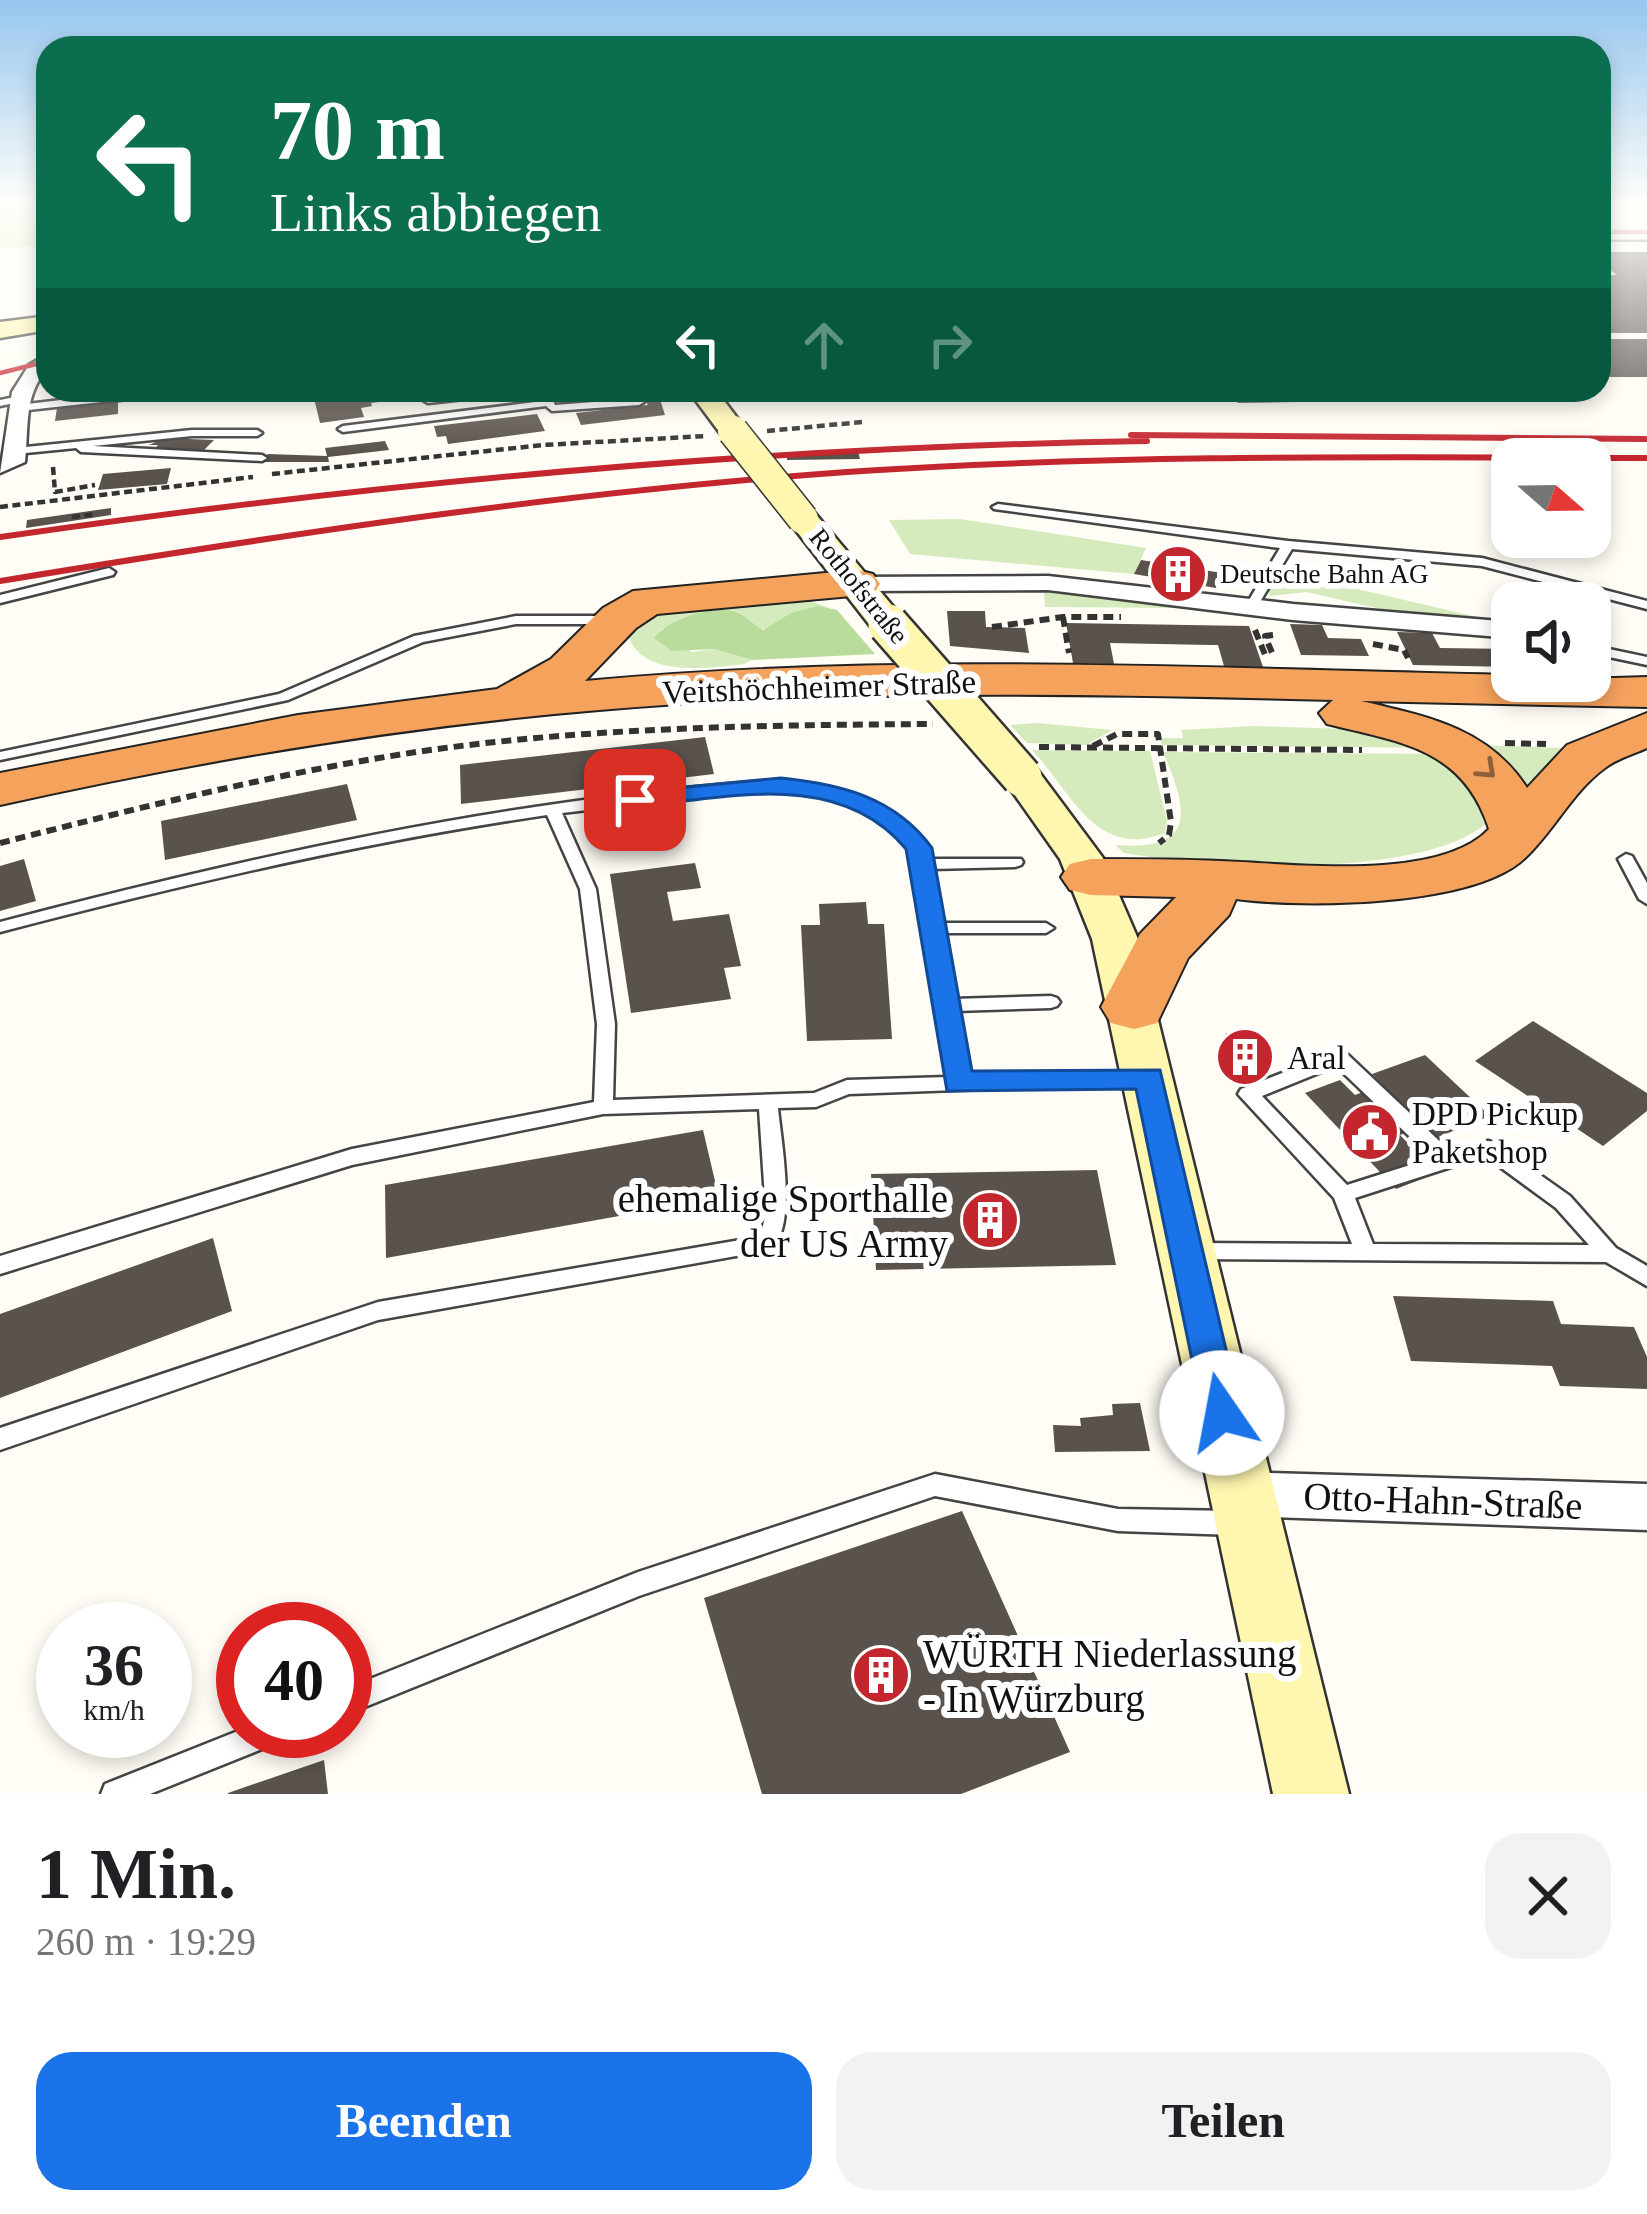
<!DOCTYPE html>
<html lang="de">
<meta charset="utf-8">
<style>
:root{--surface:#fff;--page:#f2f2f2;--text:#202124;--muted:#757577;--accent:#1a73e8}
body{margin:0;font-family:Georgia,serif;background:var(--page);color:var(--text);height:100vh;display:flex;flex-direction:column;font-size:45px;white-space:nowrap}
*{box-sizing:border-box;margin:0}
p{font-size:39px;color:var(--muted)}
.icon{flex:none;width:66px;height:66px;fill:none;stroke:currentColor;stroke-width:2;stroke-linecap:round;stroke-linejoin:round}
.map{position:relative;height:1794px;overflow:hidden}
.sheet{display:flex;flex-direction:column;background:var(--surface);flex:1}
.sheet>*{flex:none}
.top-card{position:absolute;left:36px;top:36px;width:1575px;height:366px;border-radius:36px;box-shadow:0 6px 18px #0003;background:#0b6e4f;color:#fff;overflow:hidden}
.needle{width:78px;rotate:110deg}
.buttons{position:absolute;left:1491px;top:438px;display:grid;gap:24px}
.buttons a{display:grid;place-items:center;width:120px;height:120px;border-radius:24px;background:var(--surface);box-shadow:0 6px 18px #0003;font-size:60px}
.speed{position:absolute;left:36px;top:1602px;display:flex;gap:24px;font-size:60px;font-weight:700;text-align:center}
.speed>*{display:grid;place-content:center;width:156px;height:156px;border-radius:50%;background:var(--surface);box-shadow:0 6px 18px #0003;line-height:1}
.speed small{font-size:30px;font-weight:400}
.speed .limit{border:18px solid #d22;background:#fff;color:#111}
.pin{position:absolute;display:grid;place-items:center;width:102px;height:102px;color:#fff;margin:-51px;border-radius:24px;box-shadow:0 6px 18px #0006}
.me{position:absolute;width:132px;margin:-66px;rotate:348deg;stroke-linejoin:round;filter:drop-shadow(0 0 9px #0008)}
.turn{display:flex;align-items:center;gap:42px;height:252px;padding:0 36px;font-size:54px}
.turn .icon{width:156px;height:156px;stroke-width:2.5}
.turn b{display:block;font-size:84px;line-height:102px}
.lanes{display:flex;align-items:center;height:114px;padding:0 36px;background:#0003;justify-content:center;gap:60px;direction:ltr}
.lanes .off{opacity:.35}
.round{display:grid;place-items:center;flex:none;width:126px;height:126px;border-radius:36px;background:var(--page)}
.summary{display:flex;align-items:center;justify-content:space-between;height:204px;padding:0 36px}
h1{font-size:72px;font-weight:600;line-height:90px}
.button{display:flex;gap:24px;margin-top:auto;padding:24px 36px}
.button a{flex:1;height:138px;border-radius:36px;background:var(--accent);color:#fff;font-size:48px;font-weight:600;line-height:138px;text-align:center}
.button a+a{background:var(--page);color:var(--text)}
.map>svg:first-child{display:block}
</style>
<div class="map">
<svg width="1647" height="1794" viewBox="0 0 1647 1794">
<rect width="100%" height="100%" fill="#fffdf5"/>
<path fill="#d5ebbd" d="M48,204V246L0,248V206Z
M960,519L1146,548L1134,574L910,554L889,520Z
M1283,576L1314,579L1512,625L1420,618L1306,592L1270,596L1268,591Z
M1044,592L1170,602L1178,608L1045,607Z
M802,598L830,608C795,602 783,629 758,629L749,620L704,613L660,630L692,652L714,649L752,660L744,664C710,668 645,678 629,638C647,597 761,602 802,598Z
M1037,723L1112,730L1086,745L1027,743L1010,725Z
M1254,726L1377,730L1440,748L1162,745L1159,738H1183L1181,730Z
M1478,745L1563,748L1566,749L1528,800Z
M1032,750L1150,751L1167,821L1165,833C1096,860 1072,793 1032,750Z
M1163,752L1453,754L1467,764L1488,822C1426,877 1243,865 1160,865L1157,858L1124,853L1115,845C1195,851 1190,814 1163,752Z"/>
<path fill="#b9dc9c" d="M818,606L837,610L875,654L752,660L714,649L672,651L654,638C668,619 716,603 738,613C748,617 753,625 763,630L791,613Z"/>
<path fill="#5a524d" d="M1599,253H1647V333H1599V275H1617L1599,262Z
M1599,339H1647V377H1599Z
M312,390H398L401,399L371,403L372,406L361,408L364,417L320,423Z
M639,390H657L665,415L581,425L576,413L648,405Z
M1230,390H1288L1296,402L1238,403Z
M1492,390H1547L1557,401H1503Z
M118,401V414L55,421L57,408Z
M537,414L545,431L448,444L446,436L437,437L434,426Z
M165,438L214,440L202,452L153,450L158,445H149Z
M385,441L389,450L328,457L329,462H262L268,454L327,456L325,448Z
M858,451L860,459L787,460V453Z
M171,468L167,484L98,490L103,474Z
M111,508V515L26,528L27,520Z
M1141,560L1222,573L1216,588L1134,574Z
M947,611H985L986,627L1025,628L1029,653L950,646Z
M1066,623L1249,626L1263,667L1224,666L1218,645H1210L1110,643L1114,664L1073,663Z
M1290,624L1322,625L1328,638L1361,639L1369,656L1301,655Z
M1397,632L1432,633L1440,648L1512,649V667L1413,665Z
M705,737L714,774L461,804L460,765Z
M347,784L357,820L165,860L161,821Z
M24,859L36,901L0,911V866Z
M695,863L701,888L667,892L673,921L729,914L741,966L724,968L731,999L631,1013L610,874Z
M866,902L868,924H884L892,1039L807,1041L801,925H820L819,904Z
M1533,1021L1647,1093V1111L1603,1146L1475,1061Z
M1226,1033L1270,1042L1255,1083L1226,1074L1232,1059L1217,1055Z
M1425,1055L1490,1116L1436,1138L1423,1126L1400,1135L1437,1173L1396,1189L1305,1093L1340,1080L1355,1095L1382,1085L1372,1074Z
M703,1130L719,1198L386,1258L385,1185Z
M1097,1170L1116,1265L876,1270L871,1174Z
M213,1238L232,1311L0,1398V1314Z
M1393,1296L1553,1301L1561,1324L1634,1327L1647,1357V1389L1560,1386L1552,1366L1411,1361Z
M1140,1403L1150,1451L1055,1452L1053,1425L1081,1426L1080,1418L1113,1415L1112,1404Z
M962,1511L1070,1752L961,1794H762L704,1598Z
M324,1760L328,1794H228V1793Z"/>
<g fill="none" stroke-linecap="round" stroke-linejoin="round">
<defs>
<path id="lane" d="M62,390H72L71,398L154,390H188L183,393L19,411L14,408L19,405L61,400Z
M491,390H523L518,393L428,403L423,400L428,397Z
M538,390H548L555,405L633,399L628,390H638L644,402L639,405L552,411L546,406L343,432L338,429L343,426L543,401Z
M20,396L24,397V401L0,406V400Z
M192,430H257L262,433L257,436H192L93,446L262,455L267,458L262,461L81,452L76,448L16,454L11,451L16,448Z
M998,504L1288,541L1482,558L1647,601V609L1482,566L1292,549L1258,605L1252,609L1246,605L1280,548L994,509L992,507Z
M109,568L115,572L113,575L0,603V595Z
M516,616H612L618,620L612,624H516L423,642L288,700L0,760V752L279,694L414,636Z
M1590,645L1647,657V665L1590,653Z
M754,782C810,781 865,788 908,828C919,837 926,845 929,859H1021L1023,862L1021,865L1015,867L931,869L940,923H1046L1054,928L1046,933H942L953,999L1051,996L1057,998L1060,1002L1057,1006L1051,1008L955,1011L966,1077L1139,1071L1146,1073L1148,1078L1146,1083L849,1094L816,1107L778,1108C781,1141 798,1229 770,1250L378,1320L0,1450V1428L378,1302L758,1237L761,1234L766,1213L759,1109L603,1114L352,1165L0,1274V1256L352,1149L594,1102L597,1024L580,889L547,815C362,842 181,885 0,932V922C249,857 499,801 754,782ZM776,791L819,795L856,806L881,821L911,849L948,1077L847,1080L814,1093L613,1100L615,1024L596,889L562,813L732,793Z
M1626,854L1632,856L1647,883V904L1639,899L1618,859Z
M1339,1051L1346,1053L1451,1152L1488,1141L1495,1143L1570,1196L1616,1248L1647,1266V1286L1606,1262L1194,1259L1187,1257L1183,1251L1187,1245L1194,1243L1352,1244L1334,1198L1238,1094L1241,1089ZM1336,1066L1432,1158L1347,1185L1262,1096ZM1485,1156L1556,1208L1589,1245L1373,1244L1355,1198Z
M935,1474L1118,1509L1234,1511L1243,1515L1246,1523L1243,1531L1234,1535L1118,1531L935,1496L639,1596L345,1715V1689L638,1572Z
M243,1729V1731H286L282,1741L150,1794H101L105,1784Z"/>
<path id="street" d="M1599,242H1647V252H1599Z
M48,354V369C23,393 29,430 25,462L0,473L12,392L29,365Z
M1048,576L1293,604L1512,622V638L1293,620L1048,590L857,591L845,584L857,577Z
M1240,1472L1647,1484V1530L1240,1516L1223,1510L1216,1494L1223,1478Z"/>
<path id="secondary" d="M48,316V330L0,338V322Z
M688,390H716L747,431L743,437H723Z
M803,509L814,512L901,616L906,624L901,632H875L787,519Z
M1022,765L1036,768L1103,858L1138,939L1349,1794H1273L1092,939L1060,859L1002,777L1008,768Z"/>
<path id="highway" d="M857,570L873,574L880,584L873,594L657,614L636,628L585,681C893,652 1203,668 1512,675V681L1647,677V707L1361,701C1426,716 1489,728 1527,788L1567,745L1647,713V748C1634,754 1616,759 1605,768C1573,791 1553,832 1525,858C1474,907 1303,908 1236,899L1229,915L1188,958L1157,1023L1134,1029L1111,1023L1101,1007L1140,934L1176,897L1091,895L1070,890L1061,877L1070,864L1091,859C1134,859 1177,859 1220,861C1288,863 1438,883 1489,829C1463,748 1400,742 1327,724L1319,713L1333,700C1089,694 844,689 599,710C397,727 198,761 0,805V773L298,715L497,689L551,659L603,608L633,591Z"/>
</defs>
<use href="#lane" stroke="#444" stroke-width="5"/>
<use href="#street" stroke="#444" stroke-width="5"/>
<use href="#secondary" stroke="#333" stroke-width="5"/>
<use href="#highway" stroke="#222" stroke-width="4"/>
<path stroke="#333" stroke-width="3" stroke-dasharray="6 3" stroke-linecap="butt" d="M0,208L48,206"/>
<path stroke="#333" stroke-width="4.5" stroke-dasharray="8 4.5" stroke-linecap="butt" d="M767,431L862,422
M53,467L55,492L95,485
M272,474L543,445L706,436
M0,507L253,477
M72,517L96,514"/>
<path stroke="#333" stroke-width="6" stroke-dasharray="10 6" stroke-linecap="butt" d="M1063,617L1069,653
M992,627L1063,617H1121
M1255,630L1266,657
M1273,635L1265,636L1273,655
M1373,644L1404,650L1408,658
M1505,743L1546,744
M1093,746L1117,734H1158L1171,822L1169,835L1159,843
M1039,747L1362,750
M0,843C142,807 285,771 430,750C596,727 765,725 933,724"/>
<use href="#lane" fill="#fff" fill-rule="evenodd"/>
<use href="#street" fill="#fff" fill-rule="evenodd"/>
<use href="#secondary" fill="#fff6b0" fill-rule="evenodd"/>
<use href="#highway" fill="#f5a25d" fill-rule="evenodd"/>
<path stroke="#c4262e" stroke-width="4.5" d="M1599,232H1647
M0,373L48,361"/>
<path stroke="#c4262e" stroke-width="6" d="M1131,435L1647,439
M0,537C381,482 762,447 1147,441
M0,581C281,535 563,492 847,472C1114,454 1380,457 1647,458"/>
<defs>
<path id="secondary-bridge-far1" d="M733,431L803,519"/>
<path id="secondary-bridge" d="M888,624L1022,777"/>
</defs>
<use href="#secondary-bridge-far1" stroke="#333" stroke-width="33" stroke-linecap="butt"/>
<use href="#secondary-bridge" stroke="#333" stroke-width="44" stroke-linecap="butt"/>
<use href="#secondary-bridge-far1" stroke="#fff6b0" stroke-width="30"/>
<use href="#secondary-bridge" stroke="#fff6b0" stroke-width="39"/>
</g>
<defs><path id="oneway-chevron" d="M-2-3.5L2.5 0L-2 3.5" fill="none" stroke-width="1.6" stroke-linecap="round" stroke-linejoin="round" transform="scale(3)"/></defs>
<use stroke="#8e613b" href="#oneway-chevron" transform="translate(1487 770) rotate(43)"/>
<linearGradient id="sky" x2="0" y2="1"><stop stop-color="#95c6ee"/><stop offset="0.45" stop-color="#fffefa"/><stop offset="1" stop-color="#fffefa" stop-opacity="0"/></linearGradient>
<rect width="1647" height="454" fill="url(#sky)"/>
<path fill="#1a73e8" stroke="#114b97" stroke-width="3" d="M781,778C840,784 895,797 932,848L972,1071L1160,1070L1241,1413L1235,1425L1222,1430L1208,1425L1203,1413L1136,1089L947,1091L906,849C839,768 726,798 635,807L623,800L635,792Z"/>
<defs>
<symbol id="building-disc" viewBox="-11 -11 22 22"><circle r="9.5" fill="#c4262e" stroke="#fff"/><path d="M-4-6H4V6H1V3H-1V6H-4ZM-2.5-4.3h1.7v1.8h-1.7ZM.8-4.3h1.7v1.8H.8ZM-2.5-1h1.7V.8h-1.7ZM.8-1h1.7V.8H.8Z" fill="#fff"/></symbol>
<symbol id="civic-disc" viewBox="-11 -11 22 22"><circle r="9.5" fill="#c4262e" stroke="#fff"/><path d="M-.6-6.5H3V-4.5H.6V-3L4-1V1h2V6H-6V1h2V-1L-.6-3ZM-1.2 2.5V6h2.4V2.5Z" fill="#fff"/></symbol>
</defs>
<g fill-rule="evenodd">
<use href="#building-disc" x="1145" y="541" width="66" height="66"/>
<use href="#building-disc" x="1212" y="1024" width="66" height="66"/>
<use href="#civic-disc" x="1337" y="1099" width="66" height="66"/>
<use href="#building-disc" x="957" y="1187" width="66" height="66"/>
<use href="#building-disc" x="848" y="1642" width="66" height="66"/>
</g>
<g text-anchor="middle" stroke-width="12" stroke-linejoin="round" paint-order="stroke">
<g font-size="27" fill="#111" stroke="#fff" text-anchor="start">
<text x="1220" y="583">Deutsche Bahn AG</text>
</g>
<g font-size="27" fill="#111" stroke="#fff">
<text transform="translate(859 586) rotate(51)" y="9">Rothofstraße</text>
</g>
<g font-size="33" fill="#111" stroke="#fff">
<text transform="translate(819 686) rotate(-2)" y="12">Veitshöchheimer Straße</text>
</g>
<g font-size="33" fill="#111" stroke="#fff" text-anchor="start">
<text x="1287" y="1069">Aral</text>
<text x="1412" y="1125">DPD Pickup<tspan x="1412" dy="38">Paketshop</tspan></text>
</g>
<g font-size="39" fill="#111" stroke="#fff" text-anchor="end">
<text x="948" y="1212">ehemalige Sporthalle<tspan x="948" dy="45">der US Army</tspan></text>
<text x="923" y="1667" text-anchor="start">WÜRTH Niederlassung<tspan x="923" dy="45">- In Würzburg</tspan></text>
</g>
<g font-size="39" fill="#111" stroke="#fff">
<text transform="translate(1443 1500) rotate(2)" y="14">Otto-Hahn-Straße</text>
</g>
</g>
</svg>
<div class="buttons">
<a><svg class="needle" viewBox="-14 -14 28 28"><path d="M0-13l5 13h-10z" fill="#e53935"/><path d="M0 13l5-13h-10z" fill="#757577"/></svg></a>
<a><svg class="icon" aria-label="sound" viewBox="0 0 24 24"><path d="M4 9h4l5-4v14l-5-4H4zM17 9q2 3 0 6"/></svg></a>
</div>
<div class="speed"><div>36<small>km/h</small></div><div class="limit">40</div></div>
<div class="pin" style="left:635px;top:800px;background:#d93025"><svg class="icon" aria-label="arrive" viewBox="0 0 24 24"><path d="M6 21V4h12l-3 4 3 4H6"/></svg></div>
<svg class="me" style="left:1222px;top:1413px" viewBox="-20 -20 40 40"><circle r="19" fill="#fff"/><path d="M0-13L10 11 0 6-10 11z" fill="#1a73e8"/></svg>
<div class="top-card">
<div class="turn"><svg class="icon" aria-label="left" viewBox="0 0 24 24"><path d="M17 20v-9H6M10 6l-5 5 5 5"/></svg><div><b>70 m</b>Links abbiegen</div></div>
<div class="lanes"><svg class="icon" aria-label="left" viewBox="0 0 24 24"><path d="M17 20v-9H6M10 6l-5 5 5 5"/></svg><svg class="icon off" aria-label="ahead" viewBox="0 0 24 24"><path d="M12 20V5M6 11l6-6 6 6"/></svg><svg class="icon off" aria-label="right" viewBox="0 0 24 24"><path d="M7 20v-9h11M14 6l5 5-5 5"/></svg></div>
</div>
</div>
<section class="sheet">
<div class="summary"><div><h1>1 Min.</h1><p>260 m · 19:29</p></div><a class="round"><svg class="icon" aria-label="close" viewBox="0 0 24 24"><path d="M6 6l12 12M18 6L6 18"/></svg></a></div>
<div class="button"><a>Beenden</a><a>Teilen</a></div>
</section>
